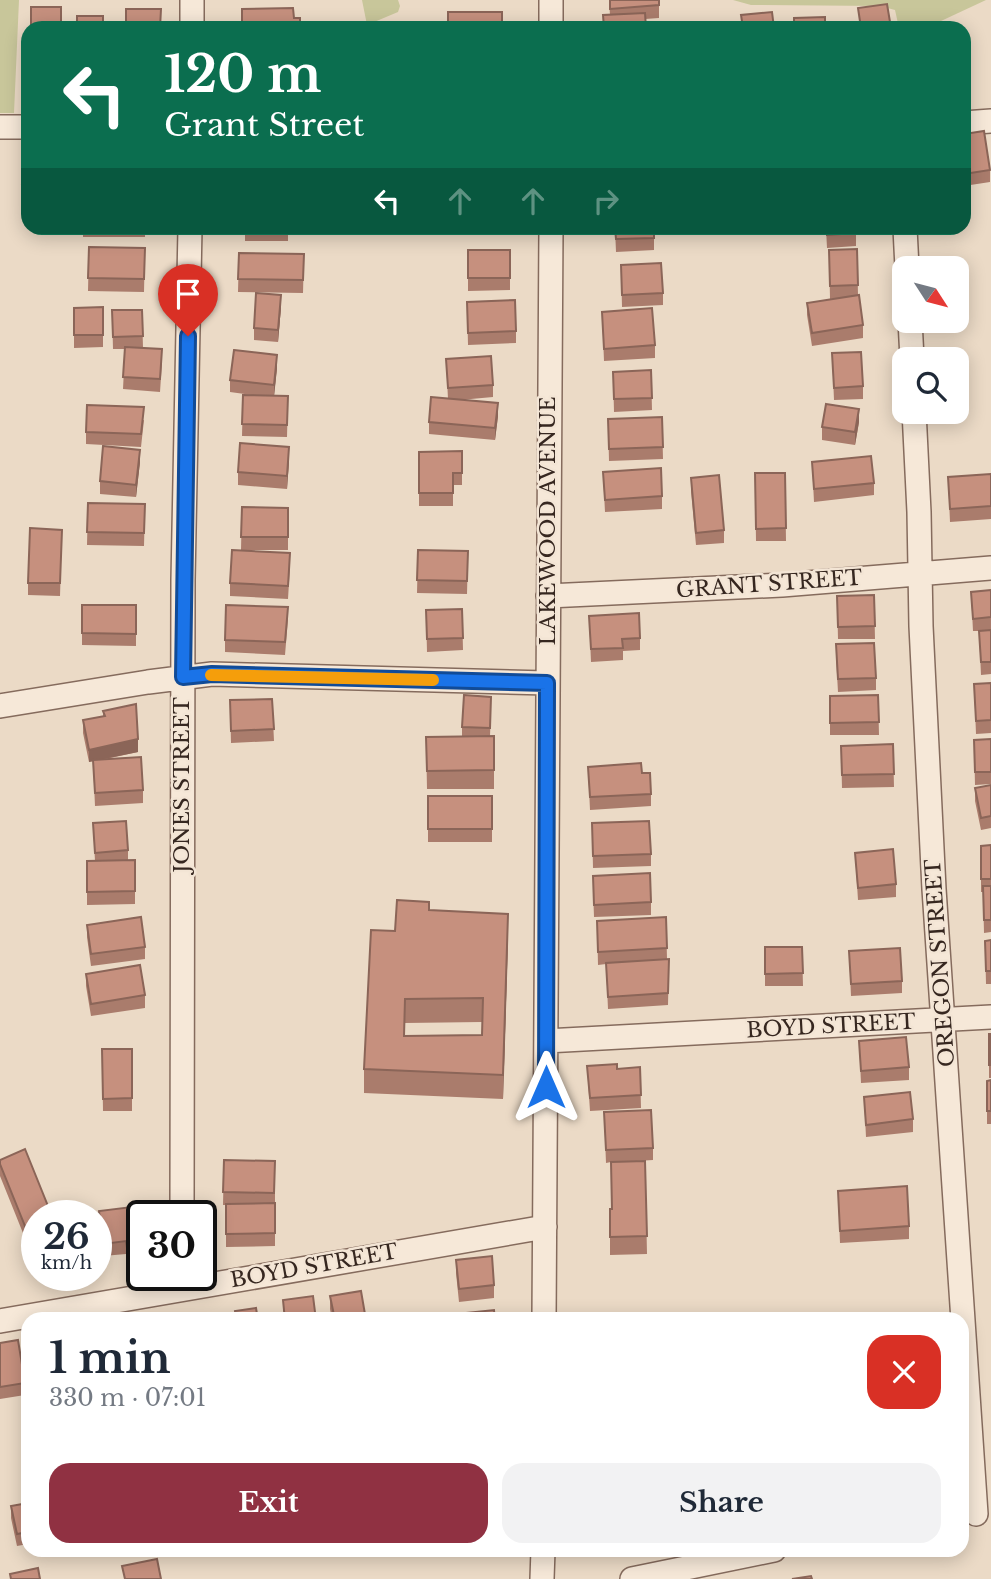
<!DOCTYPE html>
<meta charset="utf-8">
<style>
:root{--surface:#fff;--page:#f2f2f3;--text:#1f2937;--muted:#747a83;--accent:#903142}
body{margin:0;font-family:"Libre Baskerville",serif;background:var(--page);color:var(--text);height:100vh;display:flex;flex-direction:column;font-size:26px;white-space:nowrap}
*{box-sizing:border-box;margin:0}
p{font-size:23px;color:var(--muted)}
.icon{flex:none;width:38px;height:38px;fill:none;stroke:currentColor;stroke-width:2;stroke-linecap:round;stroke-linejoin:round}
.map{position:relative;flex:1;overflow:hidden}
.drawer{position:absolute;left:21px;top:1312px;width:948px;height:245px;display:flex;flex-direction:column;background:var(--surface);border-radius:21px;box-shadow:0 4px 18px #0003}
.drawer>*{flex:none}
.guide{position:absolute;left:21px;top:21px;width:950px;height:214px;border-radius:21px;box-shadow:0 4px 18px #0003;background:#0b6e4f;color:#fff;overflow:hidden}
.needle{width:46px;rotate:126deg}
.fabs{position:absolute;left:892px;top:256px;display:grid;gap:14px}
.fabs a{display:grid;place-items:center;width:77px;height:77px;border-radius:14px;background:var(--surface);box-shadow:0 4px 18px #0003;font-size:35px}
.speed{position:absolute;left:21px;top:1200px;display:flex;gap:14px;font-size:35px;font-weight:700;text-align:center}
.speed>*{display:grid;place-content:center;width:91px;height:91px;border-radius:50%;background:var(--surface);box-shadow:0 4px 18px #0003;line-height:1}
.speed small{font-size:18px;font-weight:400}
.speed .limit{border:4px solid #111;border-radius:10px;background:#fff;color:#111}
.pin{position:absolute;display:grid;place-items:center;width:60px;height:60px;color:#fff;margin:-72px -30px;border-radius:50% 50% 50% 0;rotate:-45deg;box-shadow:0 0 7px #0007}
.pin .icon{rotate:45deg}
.me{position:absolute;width:77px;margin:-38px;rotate:0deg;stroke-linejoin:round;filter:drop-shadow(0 0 5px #0008)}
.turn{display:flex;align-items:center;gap:24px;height:147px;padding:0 28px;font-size:32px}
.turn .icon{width:91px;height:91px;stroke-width:2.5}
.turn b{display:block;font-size:49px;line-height:60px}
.lanes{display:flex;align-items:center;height:66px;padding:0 28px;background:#0003;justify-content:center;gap:35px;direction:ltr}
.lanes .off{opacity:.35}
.round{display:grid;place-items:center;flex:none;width:74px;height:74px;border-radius:21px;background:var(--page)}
.headline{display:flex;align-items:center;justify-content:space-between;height:119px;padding:0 28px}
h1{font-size:42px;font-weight:800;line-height:52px}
.button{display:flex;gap:14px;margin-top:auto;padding:14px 28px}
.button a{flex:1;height:80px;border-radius:21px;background:var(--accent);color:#fff;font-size:28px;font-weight:800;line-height:80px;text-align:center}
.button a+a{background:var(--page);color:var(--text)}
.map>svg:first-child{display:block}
</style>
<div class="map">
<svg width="991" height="1579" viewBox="0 0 991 1579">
<rect width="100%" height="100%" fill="#ebdac6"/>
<path fill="#c8c69a" d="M0,0H19L14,113H0Z
M362,0H398L400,6L398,12L367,25Z
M733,0H986L941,21L933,28H899L895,10L880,6L751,5Z"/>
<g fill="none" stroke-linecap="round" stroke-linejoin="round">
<defs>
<path id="minor" d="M192,0V28
M551,28V0
M964,123L991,121
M0,127H28
M905,228L907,268
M910,320L912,359
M914,411L919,512L921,626L934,889L976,1514
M548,596L782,585L991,568
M0,706L148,682L212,674L547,683
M546,1041L991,1017
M182,1216L183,580L190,228
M544,1320L551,228
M0,1321L545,1227
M542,1579L543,1550
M632,1579L774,1550"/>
</defs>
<use href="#minor" stroke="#856b5d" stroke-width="26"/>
<use href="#minor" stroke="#f6e8d8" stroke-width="23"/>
</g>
<path fill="#aa7c6c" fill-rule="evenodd" d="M609,0H659V18L645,19L646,28H603V15H610Z
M964,134L990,170V182L964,186Z
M28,146V197L22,196V184Z
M83,228H145V237H83Z
M245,228H288V241H245Z
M615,228H654V250L616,252Z
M826,228H856V246L827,248Z
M89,247L145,248L144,292L88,291Z
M857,249L858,295L863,325V338L812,346L807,315V303L838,298L830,299L829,250Z
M468,250H510V290L468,291Z
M239,253L304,254L303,293L238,292Z
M621,265L663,293V305L622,307Z
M467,302L516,331V343L468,345Z
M103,307V347L74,348V308Z
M281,307L278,342L254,340V328Z
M112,310H142L143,348L162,362L160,392L123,389L125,349H113Z
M602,312L655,345V358L604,361Z
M832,353L863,386V399L834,400Z
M446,359L493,385V397L460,400L498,416L495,440L429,434V422L448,399Z
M277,368L274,395L288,396L287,437L242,436L243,395H252L230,392V380Z
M651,370L652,410L614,412L613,372Z
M662,417L663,459L609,461L608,419Z
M144,420L141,447L86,444V432Z
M859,422L855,445L822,440V427Z
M462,451V485H453V506H419V452Z
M289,460L287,489L238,485V472Z
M140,462L136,497L100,494V481Z
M812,462L874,483V495L814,502Z
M603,472L662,496V509L605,512Z
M755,473H785L786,541H756Z
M991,474V519L950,522L948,477Z
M691,478L724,530V543L696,545L691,491Z
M88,503L145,504L144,546L87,545Z
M242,507L288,508V550H241Z
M62,530L60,596L28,595V583Z
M418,550L468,551L467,594L417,593Z
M290,566L288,599L230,596V583Z
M991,590V674L981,675L979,631H973L971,592Z
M874,595L875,639H838L837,596Z
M82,605H136V646L82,645Z
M462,609L463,650L427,652L426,610Z
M589,616L640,638V650L623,651V660L591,662Z
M288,619L285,655L225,652V640Z
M836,657L876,678V690L838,692Z
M991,683V733L976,734L974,684Z
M878,695L879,735H830V696Z
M272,699L274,741L231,743L230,700Z
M491,709L490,736H494V789H427L426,737L462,736V727Z
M103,711L138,752L101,760L143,790V803L95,806L93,761L89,762L83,733V720L103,716Z
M991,739V784L975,785L974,740Z
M893,744L894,787L842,788L841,746Z
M588,767L642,773L651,794V806L590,810Z
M991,785V828L981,830L975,801V788Z
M428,796H492V842H428Z
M93,823L128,850V861L135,860V904L87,905V861H95Z
M592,823L651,854V866L593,868Z
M991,845V932L984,933L983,892H981V846Z
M855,853L896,884V897L858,900Z
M593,889L651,902V915L594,917Z
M429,910L508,938L503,1099L364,1093V1069L395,931ZM482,1022V1035L405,1036V1023Z
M666,917L667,959H669L668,1005L608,1009L606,964L598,965L597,921Z
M87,925L145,947V959L91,966L87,937Z
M991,940V984H986L985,941Z
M765,947H802L803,986H765Z
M849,951L902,981V993L851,996Z
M86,974L145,995V1008L91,1016L86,986Z
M989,1034H991V1078H989Z
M859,1041L909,1067V1080L861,1083Z
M102,1049H132V1111H103Z
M587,1066L617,1069L640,1067L641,1108L590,1111Z
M991,1080V1124H987V1081Z
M864,1097L913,1119V1132L866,1137Z
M604,1112L653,1148V1160L620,1162L645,1161L647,1254L610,1255V1209H612L611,1162L606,1163Z
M0,1160L52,1216L27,1243L0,1176Z
M224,1160L275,1161V1246L226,1247V1205H223Z
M838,1191L909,1226V1239L840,1243Z
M99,1211L142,1216V1259L127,1261L126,1254L103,1256L99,1223Z
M456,1260L494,1285V1298L459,1302L456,1273Z
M330,1296L366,1320H332L330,1309Z
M283,1300L316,1320H284Z
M0,1343L25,1383V1395L0,1399Z
M28,1503V1544L17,1546L11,1518V1506Z
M261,1550H289L261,1554Z"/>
<path fill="#8b6558" d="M281,295V307L278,342V330Z
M277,355V368L274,397V385Z
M498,403V416L495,440V428Z
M859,409V422L855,445V432Z
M289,447V460L287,489V476Z
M140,450V462L136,497V485Z
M138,739V752L89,762V750Z
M508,914V938L503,1099V1075Z
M37,1227V1239L27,1243V1231Z"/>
<path fill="#c6907e" stroke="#8b6558" stroke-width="2" fill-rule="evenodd" d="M610,0H659V5L610,9Z
M887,4L891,28H861L858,8Z
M31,7H61V28H31Z
M293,8L294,18H300V28H242V9Z
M126,9H161L160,28H126Z
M448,12H502V28H448Z
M772,12L774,28H743L741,15Z
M645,13L646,28H604L603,15Z
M77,16H103V28H77Z
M825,17V28H794V18Z
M984,131L990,170L964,174V134Z
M24,146H28V184H22Z
M245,228H288L245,229Z
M615,228H654V238L616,239Z
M827,228H856V233L827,235Z
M89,247L145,248L144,279L88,278Z
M857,249L858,285L830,286L829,250Z
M468,250H510V278H468Z
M239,253L304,254L303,280L238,279Z
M661,263L663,293L622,295L621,265Z
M256,293L281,295L278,330L254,328Z
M859,295L863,325L812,333L807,303Z
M515,300L516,331L468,333L467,302Z
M103,307V335H74V308Z
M652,308L655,345L604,349L602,312Z
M112,310H142L143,336L113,337Z
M125,347L162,349L160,379L123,377Z
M234,350L277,355L274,385L230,380Z
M861,352L863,386L834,388L832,353Z
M491,356L493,385L448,388L446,359Z
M651,370L652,398L614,399L613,372Z
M243,395L288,396L287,425L242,424Z
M431,397L498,403L495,428L429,422Z
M826,404L859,409L855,432L822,427Z
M87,405L144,407L141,434L86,432Z
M662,417L663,447L609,449L608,419Z
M240,443L289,447L287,476L238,472Z
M103,446L140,450L136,485L100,481Z
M462,451V473H453V493H419V452Z
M871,456L874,483L814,489L812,462Z
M661,468L662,496L605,500L603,472Z
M755,473H785L786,528L756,529Z
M991,474V506L950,509L948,477Z
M719,475L724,530L696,533L691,478Z
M88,503L145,504L144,533L87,532Z
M242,507L288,508V537H241Z
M30,528L62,530L60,583H28Z
M232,550L290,553L288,586L230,583Z
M418,550L468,551L467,581L417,580Z
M991,590V617L973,619L971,592Z
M874,595L875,626L838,627L837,596Z
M82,605H136V634L82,633Z
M226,605L288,607L285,642L225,640Z
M462,609L463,638L427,639L426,610Z
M639,613L640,638L622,639L623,648L591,649L589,616Z
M991,630V662H981L979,631Z
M874,643L876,678L838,679L836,644Z
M991,683V720L976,721L974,684Z
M464,695L491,697L490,728L462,727Z
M878,695L879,722L830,723V696Z
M272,699L274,729L231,731L230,700Z
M136,704L138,739L89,750L83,720L105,716L103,711Z
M494,736V770L427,771L426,737Z
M991,739V772H975L974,740Z
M893,744L894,774L842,775L841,746Z
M141,757L143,790L95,793L93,760Z
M641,763L642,773H650L651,794L590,797L588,767Z
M991,785V816L981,818L975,788Z
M428,796H492V829H428Z
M126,821L128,850L95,853L93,823Z
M649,821L651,854L593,856L592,823Z
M991,845V879H981V846Z
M893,849L896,884L858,888L855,853Z
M135,860V891L87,892V861Z
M650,873L651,902L594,905L593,876Z
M983,886H991V920H984Z
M397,900L429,902V910L508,914L503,1075L364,1069L371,930L395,931ZM483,998L482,1035L404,1036L405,999Z
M141,917L145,947L91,954L87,925Z
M666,917L667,948L598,952L597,921Z
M991,940V971H986L985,941Z
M765,947H802L803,973L765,974Z
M900,948L902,981L851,984L849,951Z
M669,959L668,993L608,997L606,963Z
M140,965L145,995L91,1004L86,974Z
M989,1034H991V1065H989Z
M906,1037L909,1067L861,1071L859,1041Z
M102,1049H132V1098L103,1099Z
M617,1064V1069L640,1067L641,1095L590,1098L587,1066Z
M991,1080V1111H987V1081Z
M910,1092L913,1119L866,1125L864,1097Z
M651,1110L653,1148L606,1150L604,1112Z
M25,1149L52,1216H37V1227L27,1231L0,1164V1160Z
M224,1160L275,1161L274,1193L223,1192Z
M645,1161L647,1236L610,1237V1209H612L611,1162Z
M907,1186L909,1226L840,1231L838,1191Z
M275,1203V1233L226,1234V1204Z
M148,1205L149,1216H142V1246L127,1248L126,1241L103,1244L99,1211Z
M492,1256L494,1285L459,1289L456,1260Z
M361,1291L366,1320H335L330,1296Z
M313,1296L316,1320H285L283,1300Z
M256,1308L258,1320H236L235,1311Z
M494,1310L495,1320H438V1316Z
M18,1340L25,1383L0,1387V1343Z
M28,1503V1532L17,1534L11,1506Z
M157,1559L161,1579H125L122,1566Z
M38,1568L40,1579H11L10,1574Z
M811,1576L812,1579H792Z"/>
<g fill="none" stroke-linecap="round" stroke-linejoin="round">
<defs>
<path id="route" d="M188,336L183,677L212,674L547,683L546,1087"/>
</defs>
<use href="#route" stroke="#114b97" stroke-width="18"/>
<use href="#route" stroke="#1a73e8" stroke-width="12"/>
<path stroke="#f59e0b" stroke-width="12" d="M211,675L433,680"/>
</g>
<g text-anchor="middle" stroke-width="5" stroke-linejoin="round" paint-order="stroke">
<g font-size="21" fill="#362720" stroke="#f3e5d5">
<text transform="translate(548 521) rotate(-90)" y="7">LAKEWOOD AVENUE</text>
<text transform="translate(769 584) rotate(-4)" y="7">GRANT STREET</text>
<text transform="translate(182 785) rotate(-90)" y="7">JONES STREET</text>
<text transform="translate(940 963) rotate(-94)" y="7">OREGON STREET</text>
<text transform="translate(831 1026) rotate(-3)" y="7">BOYD STREET</text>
<text transform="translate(314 1266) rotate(-10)" y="7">BOYD STREET</text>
</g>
</g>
</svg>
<div class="fabs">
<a><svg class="needle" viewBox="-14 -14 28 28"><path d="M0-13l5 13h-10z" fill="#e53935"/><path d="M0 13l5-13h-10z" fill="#747a83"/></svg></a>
<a><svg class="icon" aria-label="search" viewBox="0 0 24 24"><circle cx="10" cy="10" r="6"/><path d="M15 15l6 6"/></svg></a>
</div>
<div class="speed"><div>26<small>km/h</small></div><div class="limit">30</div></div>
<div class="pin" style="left:188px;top:336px;background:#d93025"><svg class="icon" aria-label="arrive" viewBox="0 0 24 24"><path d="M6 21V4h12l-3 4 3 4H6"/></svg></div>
<svg class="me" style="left:546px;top:1087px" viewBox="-20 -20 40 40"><path d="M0-17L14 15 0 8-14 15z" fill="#1a73e8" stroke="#fff" stroke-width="4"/></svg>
<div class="guide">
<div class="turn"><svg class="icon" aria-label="left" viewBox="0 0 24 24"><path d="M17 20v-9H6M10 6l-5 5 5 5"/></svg><div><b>120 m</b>Grant Street</div></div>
<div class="lanes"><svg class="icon" aria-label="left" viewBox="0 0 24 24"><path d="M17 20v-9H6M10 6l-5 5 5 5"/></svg><svg class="icon off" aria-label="ahead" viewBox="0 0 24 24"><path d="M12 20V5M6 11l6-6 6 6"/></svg><svg class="icon off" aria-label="ahead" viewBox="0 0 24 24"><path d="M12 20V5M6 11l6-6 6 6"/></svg><svg class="icon off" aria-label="right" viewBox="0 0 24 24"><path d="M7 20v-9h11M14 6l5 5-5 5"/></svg></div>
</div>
<section class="drawer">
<div class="headline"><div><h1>1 min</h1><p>330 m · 07:01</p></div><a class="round" style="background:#d93025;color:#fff"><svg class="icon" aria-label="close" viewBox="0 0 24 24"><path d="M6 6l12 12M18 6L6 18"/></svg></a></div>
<div class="button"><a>Exit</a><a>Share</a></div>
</section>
</div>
